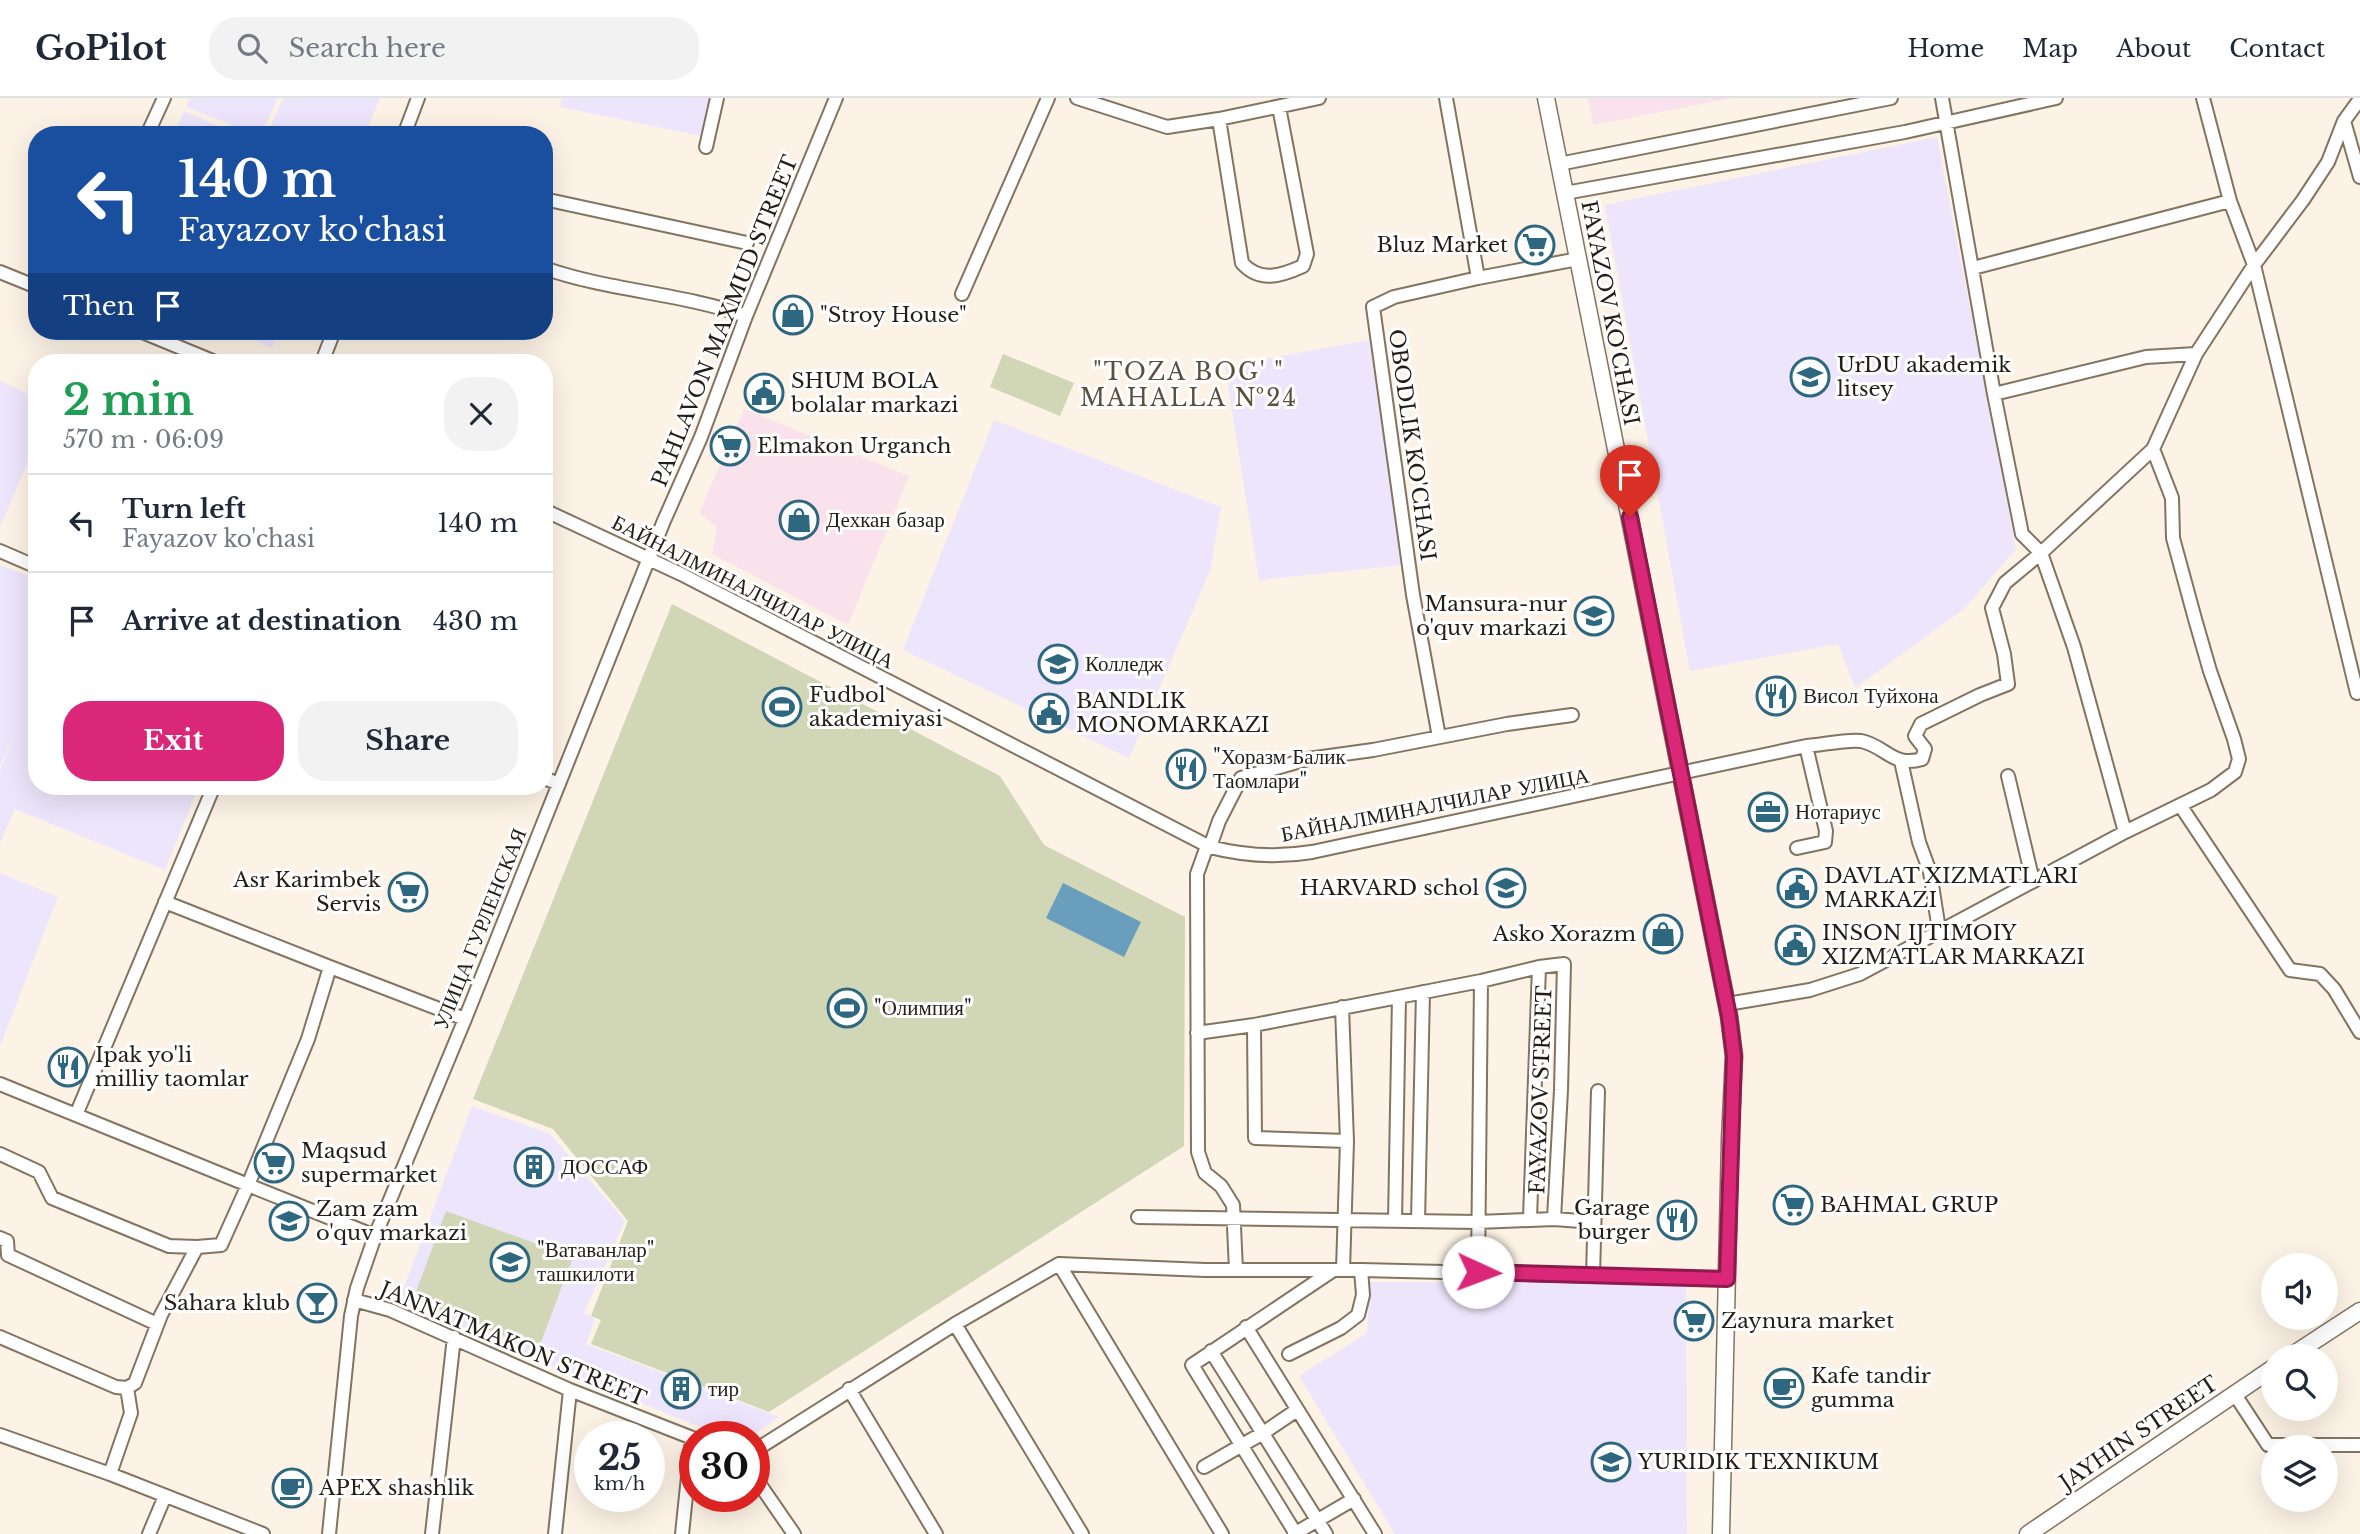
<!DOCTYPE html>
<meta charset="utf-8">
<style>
:root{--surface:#fff;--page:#f2f2f3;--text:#1f2937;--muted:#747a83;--line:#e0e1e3;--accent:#db2777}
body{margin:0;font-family:"Libre Baskerville",serif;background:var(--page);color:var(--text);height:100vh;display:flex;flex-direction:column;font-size:26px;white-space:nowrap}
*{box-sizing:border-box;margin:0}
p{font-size:23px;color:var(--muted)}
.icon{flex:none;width:38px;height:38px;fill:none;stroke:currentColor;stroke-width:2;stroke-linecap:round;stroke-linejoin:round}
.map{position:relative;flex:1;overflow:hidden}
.drawer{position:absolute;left:28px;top:256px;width:525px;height:441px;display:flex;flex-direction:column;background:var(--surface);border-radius:28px;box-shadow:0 7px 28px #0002}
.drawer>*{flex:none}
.guide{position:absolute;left:28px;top:28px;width:525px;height:214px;border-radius:28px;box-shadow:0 7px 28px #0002;background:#1a4fa0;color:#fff;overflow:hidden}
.controls{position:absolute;left:2261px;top:1155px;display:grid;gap:14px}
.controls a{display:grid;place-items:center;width:77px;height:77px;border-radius:50%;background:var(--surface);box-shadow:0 7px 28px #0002;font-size:35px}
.speed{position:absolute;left:574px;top:1323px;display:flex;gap:14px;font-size:35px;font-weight:700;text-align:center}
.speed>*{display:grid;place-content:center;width:91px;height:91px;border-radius:50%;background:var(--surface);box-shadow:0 7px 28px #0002;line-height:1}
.speed small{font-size:18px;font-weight:400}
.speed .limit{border:10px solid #d22;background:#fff;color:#111}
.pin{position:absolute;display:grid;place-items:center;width:60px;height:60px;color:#fff;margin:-72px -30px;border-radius:50% 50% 50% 0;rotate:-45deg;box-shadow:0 0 7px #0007}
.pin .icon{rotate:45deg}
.me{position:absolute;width:77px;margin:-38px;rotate:92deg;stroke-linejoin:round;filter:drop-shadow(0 0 5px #0008)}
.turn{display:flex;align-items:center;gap:24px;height:147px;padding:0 35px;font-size:32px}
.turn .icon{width:91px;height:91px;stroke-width:2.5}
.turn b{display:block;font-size:49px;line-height:60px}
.then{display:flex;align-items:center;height:66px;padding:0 35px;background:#0003;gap:14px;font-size:26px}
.round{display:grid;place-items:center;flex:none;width:74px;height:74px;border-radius:28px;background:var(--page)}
.head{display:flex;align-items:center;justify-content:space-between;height:119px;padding:0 35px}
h1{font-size:42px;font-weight:700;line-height:52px;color:#1e9e55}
.cta{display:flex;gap:14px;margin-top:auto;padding:14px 35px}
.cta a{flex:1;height:80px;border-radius:28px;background:var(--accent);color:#fff;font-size:28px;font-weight:700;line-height:80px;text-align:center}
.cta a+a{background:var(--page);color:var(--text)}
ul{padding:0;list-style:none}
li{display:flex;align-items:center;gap:21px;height:98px;padding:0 35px;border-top:2px solid var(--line)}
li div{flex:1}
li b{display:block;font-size:26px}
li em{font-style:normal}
header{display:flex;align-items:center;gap:42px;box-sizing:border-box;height:98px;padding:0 35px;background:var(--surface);border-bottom:2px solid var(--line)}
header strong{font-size:33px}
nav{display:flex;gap:38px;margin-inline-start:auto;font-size:24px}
.search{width:490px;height:63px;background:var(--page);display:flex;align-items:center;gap:18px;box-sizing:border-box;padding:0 24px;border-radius:28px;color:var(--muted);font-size:26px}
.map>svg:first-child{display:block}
</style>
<header>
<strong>GoPilot</strong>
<div class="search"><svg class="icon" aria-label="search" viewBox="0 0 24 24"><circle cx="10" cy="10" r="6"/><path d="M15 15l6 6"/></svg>Search here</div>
<nav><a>Home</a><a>Map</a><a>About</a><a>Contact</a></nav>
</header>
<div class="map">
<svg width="2360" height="1436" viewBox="0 0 2360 1436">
<rect width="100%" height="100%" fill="#fcf2e5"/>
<path fill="#fae2ed" d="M1588,0H1733L1593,27Z
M744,311L909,378L848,527L712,456L717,429L699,415Z"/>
<path fill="#ede5fb" d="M190,0H278L261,37H257L186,9Z
M283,0H380L365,37H267Z
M562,0H713L706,39L560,9Z
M184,13L238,37H174Z
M1937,39L2016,451L1964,511L1855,590L1838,546L1690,573L1605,107Z
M233,233H279L272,250Z
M1369,242L1403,467L1259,482L1225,268Z
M0,283L37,300V342L0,429Z
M994,322L1221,409L1210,473L1129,660L903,552Z
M0,467L37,481V688H199L165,772L15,711L0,745V673L15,634L0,668Z
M0,775L58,799L0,948Z
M472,1008L550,1036L625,1123L584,1215L595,1221L586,1246L779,1319L749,1339H724L398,1205Z
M1363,1184H1686L1687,1436H1395L1299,1278L1367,1235L1369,1193Z"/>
<path fill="#d0d6b6" d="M1003,256L1074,285L1060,318L990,289Z
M672,506L1000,678L1044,747L1185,819L1184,1048L769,1314L591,1246L601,1222L591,1218L628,1123L553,1031L473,1001Z
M446,1113L573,1159L538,1252L413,1202Z"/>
<path fill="#699fbd" d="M1063,785L1141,824L1124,859L1046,820Z"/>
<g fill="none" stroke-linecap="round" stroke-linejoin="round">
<defs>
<path id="minor" d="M1077,0L1167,29L1219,21L1319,0
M1446,0L1478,180
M1942,0L1994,296L2022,436L2041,455L2074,549L2125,734
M2203,0L2230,103L2254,167L2357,595
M1219,21L1242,165C1260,185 1281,178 1303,168L1307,156L1279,9
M2344,23L2360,79
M147,37L164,0
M404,37L418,0
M706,49L717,0
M1559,66L1891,0
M1565,95L1905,34L2056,0
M544,101L747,145
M544,170C609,193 681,195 746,218
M1973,170L2230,103
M0,174L37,189
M962,196L1048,0
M140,233L215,264
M322,264L334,233
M1994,296L2146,259L2196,256
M544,412L681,476L1210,749C1245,758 1276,760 1312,754L1806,648C1821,647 1848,641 1861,643C1886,648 1893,670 1922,661L1925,651L1915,638L1921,626L1980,597L2008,586L2004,556L1992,510L2005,485L2041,455L2153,351L2196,256L2254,167L2303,102L2328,64L2344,23L2360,1
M0,453L37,469
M1439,639L1413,497L1373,209L1394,199L1478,180L1578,161
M1901,663L1919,744L1930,774L1939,832
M2008,678L2033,783
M544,680L559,686
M2180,707L2290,872L2320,876L2334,891L2360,934
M1207,748L1197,776L1198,1054L1205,1075L1221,1088L1233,1107L1236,1172
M1210,749L1219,723L1241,680L1308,661L1373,652L1507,626L1572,617
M1797,750L1825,744L1826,733L1806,648
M330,869L465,921
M1727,906L1810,892L1860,876L2125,734L2211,692L2235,674L2239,661L2234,641L2210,573L2195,521L2173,440L2172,400L2153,351
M1342,909L1347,1043L1343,1172
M1197,935L1254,927
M0,986L248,1087L308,941L330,869L165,804
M76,1017L214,688
M1347,1043L1255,1040L1254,927L1481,883L1539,869
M0,1056L39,1074L52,1100L169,1148L197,1149
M1138,1119L1478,1124L1554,1121L1561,992L1564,866L1539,869L1530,1120
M1554,1121L1594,1124
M1395,1123L1399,899
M1418,1123L1423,894
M0,1140L7,1143L8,1157L157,1226
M1059,1166L1205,1172H1361L1727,1181
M1059,1166L1222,1436
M1478,1174L1481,883
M1593,1178L1598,993
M354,1202L390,1212L570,1292L695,1341
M955,1226L1082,1436
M1246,1229L1375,1436
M0,1239L116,1289L127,1290L135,1285L161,1217L197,1149L221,1147L248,1087L375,1138
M1211,1253L1326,1436
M1289,1256L1341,1230L1358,1217L1363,1197L1361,1172
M849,1291L936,1436
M2234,1295L2268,1347H2360
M0,1337L110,1376L263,1436
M754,1353L955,1226L1059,1166
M1204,1369L1263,1335L1297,1312
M110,1376L131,1315L127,1290
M754,1378L794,1436
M149,1436L165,1398
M329,1436L351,1218L357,1190L375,1138L465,921L663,425L701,339L746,218L836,0
M432,1436L454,1239
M555,1436L570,1292
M682,1436L692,1340
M1294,1436L1354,1401
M1296,1436L1192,1267L1332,1173"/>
<path id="major" d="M1546,0L1729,918L1734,958L1730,1042L1721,1436
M2291,1258L2360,1213
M2028,1436L2273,1270"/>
</defs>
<use href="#minor" stroke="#837461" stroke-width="16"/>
<use href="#major" stroke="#837461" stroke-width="19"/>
<use href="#minor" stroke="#fff" stroke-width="12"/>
<use href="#major" stroke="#fff" stroke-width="16"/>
</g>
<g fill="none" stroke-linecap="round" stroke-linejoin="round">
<defs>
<path id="route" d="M1478,1174L1727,1181L1734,958L1729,918L1630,419"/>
</defs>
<use href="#route" stroke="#8e194d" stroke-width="18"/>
<use href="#route" stroke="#db2777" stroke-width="12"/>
</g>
<defs>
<symbol id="supermarket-ring" viewBox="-11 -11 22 22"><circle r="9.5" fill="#fff" stroke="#2e6780" stroke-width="1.5"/><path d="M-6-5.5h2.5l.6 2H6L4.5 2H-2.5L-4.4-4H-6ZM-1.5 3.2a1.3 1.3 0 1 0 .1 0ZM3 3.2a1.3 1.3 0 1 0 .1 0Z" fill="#2e6780"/></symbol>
<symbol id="shop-ring" viewBox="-11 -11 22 22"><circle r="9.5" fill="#fff" stroke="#2e6780" stroke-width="1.5"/><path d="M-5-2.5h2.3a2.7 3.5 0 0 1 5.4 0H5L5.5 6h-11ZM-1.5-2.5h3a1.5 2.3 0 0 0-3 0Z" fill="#2e6780"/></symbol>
<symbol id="school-ring" viewBox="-11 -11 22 22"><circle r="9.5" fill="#fff" stroke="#2e6780" stroke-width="1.5"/><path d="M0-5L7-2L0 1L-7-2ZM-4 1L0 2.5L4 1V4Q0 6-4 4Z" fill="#2e6780"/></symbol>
<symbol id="civic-ring" viewBox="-11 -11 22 22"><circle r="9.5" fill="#fff" stroke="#2e6780" stroke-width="1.5"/><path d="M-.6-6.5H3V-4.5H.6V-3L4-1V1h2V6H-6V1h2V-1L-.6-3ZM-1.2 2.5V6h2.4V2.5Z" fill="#2e6780"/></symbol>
<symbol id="university-ring" viewBox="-11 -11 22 22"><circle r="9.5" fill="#fff" stroke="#2e6780" stroke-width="1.5"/><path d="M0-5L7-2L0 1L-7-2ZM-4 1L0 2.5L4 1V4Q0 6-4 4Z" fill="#2e6780"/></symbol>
<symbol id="restaurant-ring" viewBox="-11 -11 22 22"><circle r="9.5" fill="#fff" stroke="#2e6780" stroke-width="1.5"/><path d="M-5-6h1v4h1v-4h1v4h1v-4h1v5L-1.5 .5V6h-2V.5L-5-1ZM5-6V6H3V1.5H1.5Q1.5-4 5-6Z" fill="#2e6780"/></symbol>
<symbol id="stadium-ring" viewBox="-11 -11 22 22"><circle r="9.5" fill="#fff" stroke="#2e6780" stroke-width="1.5"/><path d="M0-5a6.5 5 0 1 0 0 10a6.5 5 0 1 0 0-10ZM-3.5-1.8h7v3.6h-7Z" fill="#2e6780"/></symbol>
<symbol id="office-ring" viewBox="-11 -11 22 22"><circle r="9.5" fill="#fff" stroke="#2e6780" stroke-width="1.5"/><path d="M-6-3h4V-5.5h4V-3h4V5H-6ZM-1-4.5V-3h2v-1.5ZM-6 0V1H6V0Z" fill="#2e6780"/></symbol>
<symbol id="building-ring" viewBox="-11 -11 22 22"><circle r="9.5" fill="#fff" stroke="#2e6780" stroke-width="1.5"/><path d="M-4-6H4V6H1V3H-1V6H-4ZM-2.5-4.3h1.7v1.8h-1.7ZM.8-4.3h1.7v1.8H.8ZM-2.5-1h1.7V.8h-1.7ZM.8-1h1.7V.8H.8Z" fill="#2e6780"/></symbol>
<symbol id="bar-ring" viewBox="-11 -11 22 22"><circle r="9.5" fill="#fff" stroke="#2e6780" stroke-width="1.5"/><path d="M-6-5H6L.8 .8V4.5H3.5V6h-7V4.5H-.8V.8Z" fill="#2e6780"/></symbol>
<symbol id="cafe-ring" viewBox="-11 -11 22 22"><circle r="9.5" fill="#fff" stroke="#2e6780" stroke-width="1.5"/><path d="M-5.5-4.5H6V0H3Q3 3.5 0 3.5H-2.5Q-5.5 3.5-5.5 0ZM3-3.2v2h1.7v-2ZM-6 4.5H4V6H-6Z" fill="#2e6780"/></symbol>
</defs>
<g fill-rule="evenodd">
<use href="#supermarket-ring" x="1513" y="125" width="44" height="44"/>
<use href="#shop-ring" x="771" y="195" width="44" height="44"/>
<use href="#school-ring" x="1788" y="257" width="44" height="44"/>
<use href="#civic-ring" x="742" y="273" width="44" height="44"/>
<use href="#supermarket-ring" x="708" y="326" width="44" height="44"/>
<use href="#shop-ring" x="777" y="400" width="44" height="44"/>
<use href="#university-ring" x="1572" y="496" width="44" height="44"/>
<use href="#university-ring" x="1036" y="544" width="44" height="44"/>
<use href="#restaurant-ring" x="1754" y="576" width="44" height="44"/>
<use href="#stadium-ring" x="760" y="587" width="44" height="44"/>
<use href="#civic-ring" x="1027" y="593" width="44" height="44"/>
<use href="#restaurant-ring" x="1164" y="649" width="44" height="44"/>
<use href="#office-ring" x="1746" y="692" width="44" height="44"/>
<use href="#university-ring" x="1484" y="768" width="44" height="44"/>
<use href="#civic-ring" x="1775" y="768" width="44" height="44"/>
<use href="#supermarket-ring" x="386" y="772" width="44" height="44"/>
<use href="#shop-ring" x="1641" y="814" width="44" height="44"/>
<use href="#civic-ring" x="1773" y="825" width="44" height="44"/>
<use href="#stadium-ring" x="825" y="888" width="44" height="44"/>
<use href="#restaurant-ring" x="46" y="947" width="44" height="44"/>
<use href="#supermarket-ring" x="252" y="1043" width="44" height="44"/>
<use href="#building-ring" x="512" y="1047" width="44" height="44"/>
<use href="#supermarket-ring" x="1771" y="1085" width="44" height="44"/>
<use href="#restaurant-ring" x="1655" y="1100" width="44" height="44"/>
<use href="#university-ring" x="267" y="1101" width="44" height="44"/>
<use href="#school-ring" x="488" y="1142" width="44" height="44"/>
<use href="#bar-ring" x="295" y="1183" width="44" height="44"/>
<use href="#supermarket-ring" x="1672" y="1201" width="44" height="44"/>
<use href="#cafe-ring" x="1762" y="1268" width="44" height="44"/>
<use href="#building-ring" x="659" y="1269" width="44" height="44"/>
<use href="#university-ring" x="1589" y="1342" width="44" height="44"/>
<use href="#cafe-ring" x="270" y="1368" width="44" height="44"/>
</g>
<g text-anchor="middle" stroke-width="6" stroke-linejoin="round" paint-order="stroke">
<g font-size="21" fill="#241e17" stroke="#fff" text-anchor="start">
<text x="1508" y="154" text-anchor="end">Bluz Market</text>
<text x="820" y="224">"Stroy House"</text>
<text x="1837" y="274">UrDU akademik<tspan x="1837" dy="24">litsey</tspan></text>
<text x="791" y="290">SHUM BOLA<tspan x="791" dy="24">bolalar markazi</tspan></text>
<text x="757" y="355">Elmakon Urganch</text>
<text x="826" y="429">Дехкан базар</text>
<text x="1567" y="513" text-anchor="end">Mansura-nur<tspan x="1567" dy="24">o'quv markazi</tspan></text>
<text x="1085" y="573">Колледж</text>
<text x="809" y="604">Fudbol<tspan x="809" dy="24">akademiyasi</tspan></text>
<text x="1803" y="605">Висол Туйхона</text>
<text x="1076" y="610">BANDLIK<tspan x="1076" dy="24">MONOMARKAZI</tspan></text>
<text x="1213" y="666">"Хоразм Балик<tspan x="1213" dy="24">Таомлари"</tspan></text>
<text x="1795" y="721">Нотариус</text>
<text x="1824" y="785">DAVLAT XIZMATLARI<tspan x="1824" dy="24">MARKAZI</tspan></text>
<text x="381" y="789" text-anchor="end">Asr Karimbek<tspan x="381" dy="24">Servis</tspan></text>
<text x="1479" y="797" text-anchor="end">HARVARD schol</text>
<text x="1822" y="842">INSON IJTIMOIY<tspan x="1822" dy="24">XIZMATLAR MARKAZI</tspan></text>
<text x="1636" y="843" text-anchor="end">Asko Xorazm</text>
<text x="874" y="917">"Олимпия"</text>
<text x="95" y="964">Ipak yo'li<tspan x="95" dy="24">milliy taomlar</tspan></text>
<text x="301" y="1060">Maqsud<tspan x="301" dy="24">supermarket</tspan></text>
<text x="561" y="1076">ДОССАФ</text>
<text x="1820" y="1114">BAHMAL GRUP</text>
<text x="1650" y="1117" text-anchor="end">Garage<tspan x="1650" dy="24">burger</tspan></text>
<text x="316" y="1118">Zam zam<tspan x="316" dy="24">o'quv markazi</tspan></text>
<text x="537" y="1159">"Ватаванлар"<tspan x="537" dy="24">ташкилоти</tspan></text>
<text x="290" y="1212" text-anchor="end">Sahara klub</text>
<text x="1721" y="1230">Zaynura market</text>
<text x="1811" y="1285">Kafe tandir<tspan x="1811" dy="24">gumma</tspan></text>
<text x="708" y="1298">тир</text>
<text x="1638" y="1371">YURIDIK TEXNIKUM</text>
<text x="319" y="1397">APEX shashlik</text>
</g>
<g font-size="21" fill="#241e17" stroke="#fff">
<text transform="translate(1610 215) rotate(79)" y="7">FAYAZOV KO'CHASI</text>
<text transform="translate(725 223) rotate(-68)" y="7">PAHLAVON MAXMUD STREET</text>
<text transform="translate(1412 347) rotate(82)" y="7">OBODLIK KO'CHASI</text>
<text transform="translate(753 494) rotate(27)" y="7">БАЙНАЛМИНАЛЧИЛАР УЛИЦА</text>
<text transform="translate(1435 707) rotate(-11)" y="7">БАЙНАЛМИНАЛЧИЛАР УЛИЦА</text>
<text transform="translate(480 831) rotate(-68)" y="7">УЛИЦА ГУРЛЕНСКАЯ</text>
<text transform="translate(1541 992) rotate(-88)" y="7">FAYAZOV STREET</text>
<text transform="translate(513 1246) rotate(23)" y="7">JANNATMAKON STREET</text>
<text transform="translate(2139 1335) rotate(-34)" y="7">JAYHIN STREET</text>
</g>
<g font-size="23" letter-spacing="2" fill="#5d4f3d" stroke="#fff">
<text x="1189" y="282">"TOZA BOG' "<tspan x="1189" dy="26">MAHALLA №24</tspan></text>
</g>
</g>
</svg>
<div class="controls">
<a><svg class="icon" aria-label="sound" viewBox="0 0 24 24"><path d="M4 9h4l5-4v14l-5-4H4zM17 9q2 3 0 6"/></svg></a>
<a><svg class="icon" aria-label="search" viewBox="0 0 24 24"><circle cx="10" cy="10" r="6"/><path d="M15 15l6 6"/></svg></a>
<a><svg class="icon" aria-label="layers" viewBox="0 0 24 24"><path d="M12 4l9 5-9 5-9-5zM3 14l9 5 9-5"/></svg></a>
</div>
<div class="speed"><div>25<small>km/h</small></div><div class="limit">30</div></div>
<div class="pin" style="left:1630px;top:419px;background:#d93025"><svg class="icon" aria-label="arrive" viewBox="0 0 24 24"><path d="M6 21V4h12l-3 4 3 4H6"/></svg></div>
<svg class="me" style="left:1478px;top:1174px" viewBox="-20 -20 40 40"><circle r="19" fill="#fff"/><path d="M0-13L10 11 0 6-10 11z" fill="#db2777"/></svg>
<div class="guide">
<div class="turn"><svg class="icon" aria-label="left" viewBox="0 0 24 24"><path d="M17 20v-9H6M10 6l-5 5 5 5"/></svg><div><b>140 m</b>Fayazov ko'chasi</div></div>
<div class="then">Then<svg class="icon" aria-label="arrive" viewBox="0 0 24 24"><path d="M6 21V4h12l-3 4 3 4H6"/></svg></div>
</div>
<section class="drawer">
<div class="head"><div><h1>2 min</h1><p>570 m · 06:09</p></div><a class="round"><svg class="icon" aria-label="close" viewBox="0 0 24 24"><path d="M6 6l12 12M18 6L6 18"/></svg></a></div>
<ul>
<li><svg class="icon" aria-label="left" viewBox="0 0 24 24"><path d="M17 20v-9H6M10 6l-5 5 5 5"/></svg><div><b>Turn left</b><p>Fayazov ko'chasi</p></div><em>140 m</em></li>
<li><svg class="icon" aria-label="arrive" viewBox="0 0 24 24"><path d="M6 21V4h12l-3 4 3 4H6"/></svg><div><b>Arrive at destination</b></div><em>430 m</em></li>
</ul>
<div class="cta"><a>Exit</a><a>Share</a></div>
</section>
</div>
